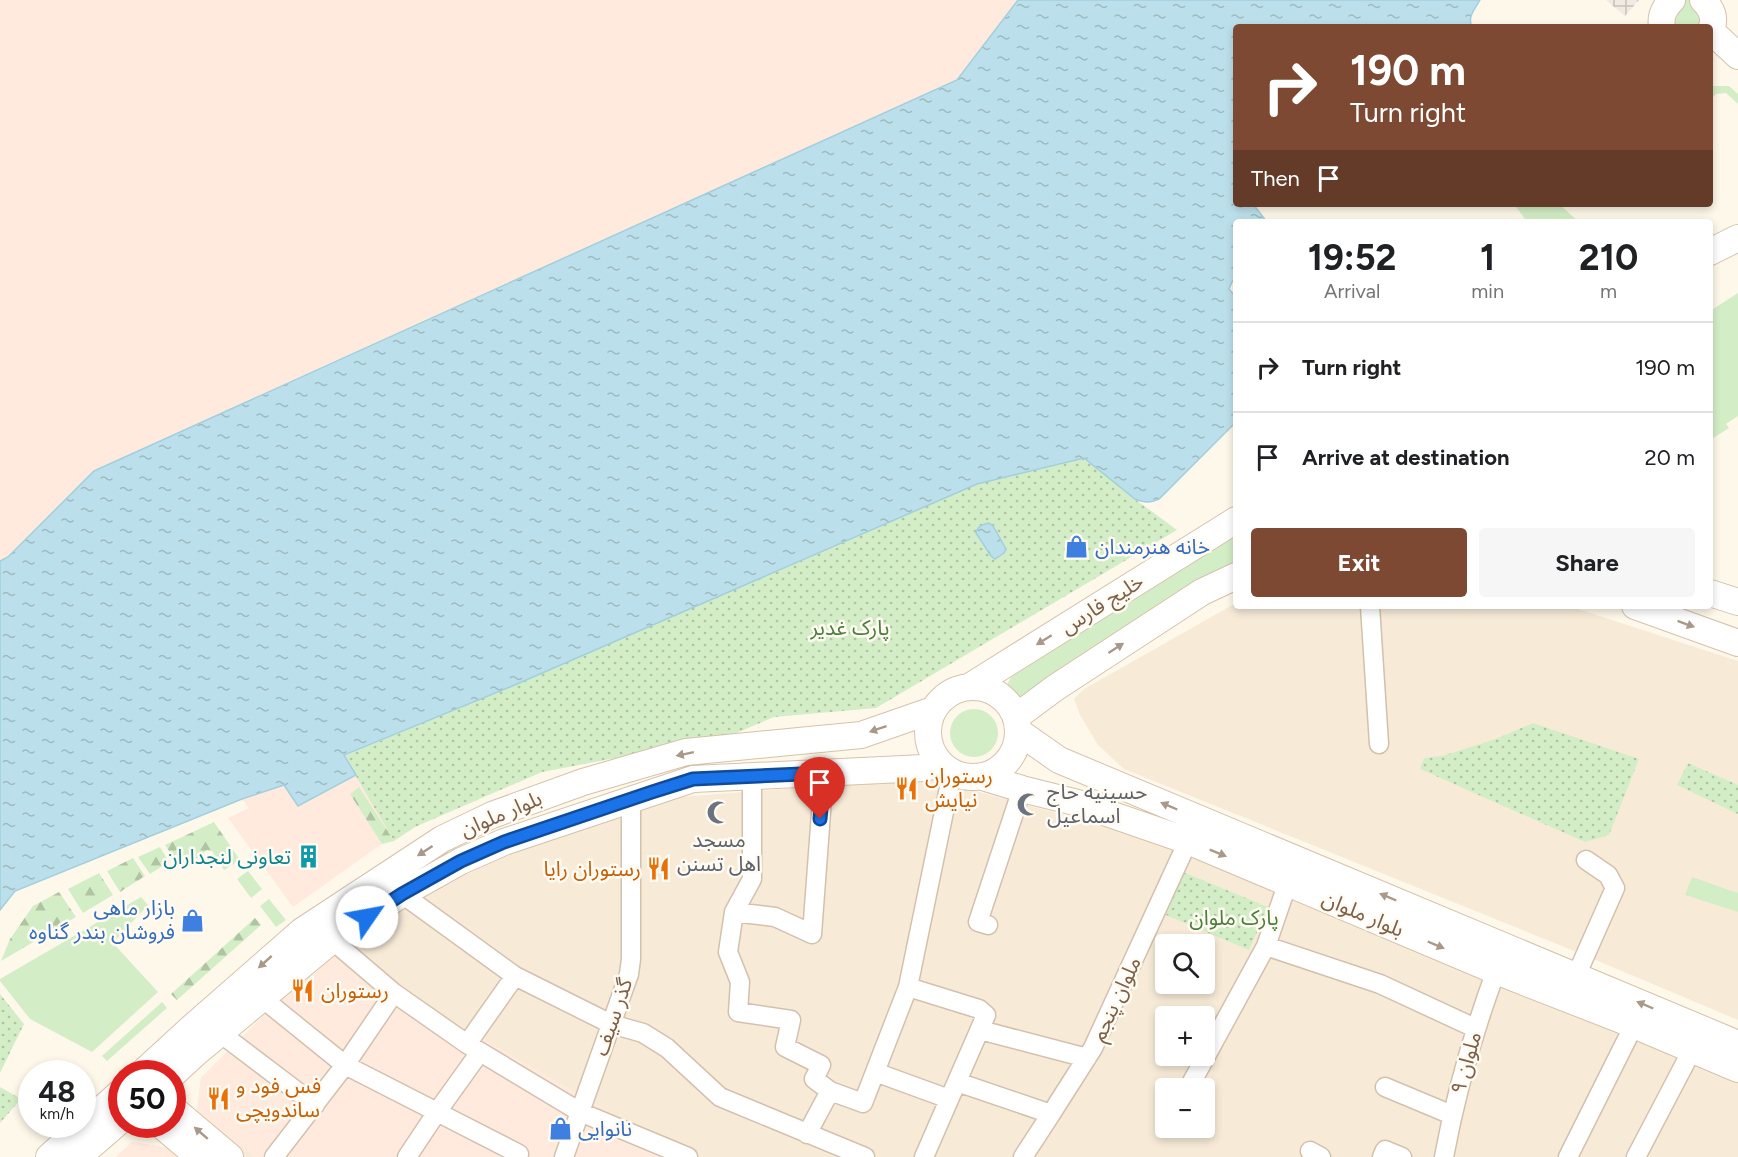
<!DOCTYPE html>
<meta charset="utf-8">
<style>
:root{--surface:#fff;--page:#f6f6f6;--text:#202124;--muted:#757577;--line:#e0e0e0;--accent:#7e4933}
body{margin:0;font-family:Figtree,"Noto Sans Arabic",sans-serif;background:var(--page);color:var(--text);height:100vh;display:flex;flex-direction:column;font-size:22px;white-space:nowrap}
*{box-sizing:border-box;margin:0}
p{font-size:20px;color:var(--muted)}
.icon{flex:none;width:33px;height:33px;fill:none;stroke:currentColor;stroke-width:2;stroke-linecap:round;stroke-linejoin:round}
.map{position:relative;flex:1;overflow:hidden}
.side{position:absolute;left:1233px;top:219px;width:480px;height:390px;display:flex;flex-direction:column;background:var(--surface);border-radius:6px;box-shadow:0 3px 9px #0003}
.side>*{flex:none}
.banner{position:absolute;left:1233px;top:24px;width:480px;height:183px;border-radius:6px;box-shadow:0 3px 9px #0003;background:#7e4933;color:#fff;overflow:hidden}
.buttons{position:absolute;left:1155px;top:934px;display:grid;gap:12px}
.buttons a{display:grid;place-items:center;width:60px;height:60px;border-radius:6px;background:var(--surface);box-shadow:0 3px 9px #0003;font-size:30px}
.speed{position:absolute;left:18px;top:1060px;display:flex;gap:12px;font-size:30px;font-weight:700;text-align:center}
.speed>*{display:grid;place-content:center;width:78px;height:78px;border-radius:50%;background:var(--surface);box-shadow:0 3px 9px #0003;line-height:1}
.speed small{font-size:15px;font-weight:400}
.speed .limit{border:9px solid #d22;background:#fff;color:#111}
.pin{position:absolute;display:grid;place-items:center;width:51px;height:51px;color:#fff;margin:-62px -26px;border-radius:50% 50% 50% 0;rotate:-45deg;box-shadow:0 0 6px #0007}
.pin .icon{rotate:45deg}
.me{position:absolute;width:66px;margin:-33px;rotate:57deg;stroke-linejoin:round;filter:drop-shadow(0 0 4px #0008)}
.turn{display:flex;align-items:center;gap:21px;height:126px;padding:0 18px;font-size:27px}
.turn .icon{width:78px;height:78px;stroke-width:2.5}
.turn b{display:block;font-size:42px;line-height:51px}
.then{display:flex;align-items:center;height:57px;padding:0 18px;background:#0003;gap:12px;font-size:22px}
.eta{display:flex;justify-content:space-evenly;align-items:center;height:102px;text-align:center}
.eta b{font-size:36px;font-weight:700;line-height:42px}
.primary-button{display:flex;gap:12px;margin-top:auto;padding:12px 18px}
.primary-button a{flex:1;height:69px;border-radius:6px;background:var(--accent);color:#fff;font-size:24px;font-weight:700;line-height:69px;text-align:center}
.primary-button a+a{background:var(--page);color:var(--text)}
ul{padding:0;list-style:none}
li{display:flex;align-items:center;gap:18px;height:90px;padding:0 18px;border-top:2px solid var(--line)}
li div{flex:1}
li b{display:block;font-size:22px}
li em{font-style:normal}
.map>svg:first-child{display:block}
</style>
<div class="map">
<svg width="1738" height="1157" viewBox="0 0 1738 1157">
<defs>
<pattern id="industrial-grid" width="8" height="8" patternUnits="userSpaceOnUse" patternTransform="scale(1.5)"><rect width="8" height="8" fill="#f0eae3"/><path d="M0 4h8M4 0v8" fill="none" stroke="#c8c1ba"/></pattern>
<pattern id="forest-firs" width="22" height="20" patternUnits="userSpaceOnUse" patternTransform="scale(1.5)"><rect width="22" height="20" fill="#d3eec6"/><path d="M5 1l3.5 6h-7zM16 11l3.5 6h-7z" fill="#b0c4a3"/></pattern>
<pattern id="park-dots" width="8" height="8" patternUnits="userSpaceOnUse" patternTransform="scale(1.5)"><rect width="8" height="8" fill="#d3eec6"/><path d="M2 2h.1M6 6h.1" fill="none" stroke="#b0c4a3" stroke-width="1.8" stroke-linecap="round"/></pattern>
<pattern id="water-ripples" width="26" height="14" patternUnits="userSpaceOnUse" patternTransform="scale(1.5)"><rect width="26" height="14" fill="#bce0eb"/><path d="M2 4q2-2 4 0t4 0M15 11q2-2 4 0t4 0" fill="none" stroke="#9eb9c0"/></pattern>
</defs>
<rect width="100%" height="100%" fill="#fef8ea"/>
<path fill="#f7ebd8" fill-rule="evenodd" d="M1236,603V606H1569L1738,661V1020L1579,953L1124,769L1098,745L1080,715L1074,699L1084,689Z
M928,778L1173,845L1738,1078V1157H116L132,1142L163,1147L197,1112L201,1078L296,984L315,974L334,953L423,897L512,851L679,797ZM1166,945H1204V984H1166ZM1166,1017H1204V1056H1166ZM1166,1089H1204V1128H1166Z"/>
<path fill="#ffeadd" d="M0,0H1018L957,80L94,470L8,557L0,561Z
M356,775L393,836L293,907L228,818L249,808L242,799L284,785L299,806Z
M334,953L688,1157H255L197,1112L201,1078L284,995L296,984L315,974Z
M132,1142L163,1147L175,1157H116Z"/>
<path fill="url(#industrial-grid)" d="M1606,0H1639L1625,16Z"/>
<path fill="#d3eec6" d="M1672,0H1703L1710,27H1662Z
M1711,86H1729L1738,94V104L1726,93L1716,94L1710,100Z
M1514,204H1559L1579,222H1527Z
M1738,293V416L1726,424L1729,428L1710,440V311Z
M1236,532V571L1021,702L1010,695L1007,685L1014,671Z
M950 733a24 24 0 1 1 48 0a24 24 0 1 1-48 0Z
M248,871L262,889L251,898L237,879Z
M1692,877L1738,893V912L1685,895Z
M141,897L148,905L113,943L158,992L92,1052L30,1019L0,981V979Z
M269,899L286,920L276,927L260,906Z
M162,1002L167,1008L107,1061L102,1056Z"/>
<path fill="url(#forest-firs)" d="M359,787L394,841L382,844L350,794Z
M214,822L240,860L224,870L212,851L207,850L182,871L165,845Z
M160,847L169,862L150,874L138,857Z
M133,858L145,876L120,892L107,871Z
M99,873L113,895L83,913L68,889Z
M59,892L76,917L1,961L10,939L33,906Z
M255,918L261,925L177,1000L171,994Z"/>
<path fill="url(#park-dots)" d="M1085,458L1128,494L1177,530L876,708L774,717L727,737L542,772L415,827L394,841L344,756L510,687L977,484Z
M1533,723L1639,759L1609,835L1585,842L1420,769L1424,758L1442,756L1496,739Z
M1688,763L1738,785V814L1677,785Z
M1183,872L1268,907L1249,950L1166,915Z
M0,994L24,1024L0,1073Z
M0,1087L21,1099L0,1123Z"/>
<path fill="url(#water-ripples)" stroke="#a1cfde" stroke-width="1.5" d="M1018,0H1480C1475,9 1467,17 1472,27H1236V204H1253L1267,222H1236V277L1232,282L1229,289L1236,297V422L1159,499C1150,503 1145,503 1135,499L1084,458L977,484L510,687L344,755L356,775L298,806L284,785L242,799L15,891L0,910V561L8,557L94,471L957,80Z
M989,523L993,526L1006,549L1004,553L995,559L991,556L976,533C977,526 983,524 989,523Z"/>
<g fill="none" stroke-linecap="round" stroke-linejoin="round">
<defs>
<path id="minor" d="M1370,606L1379,744
M752,776V879L734,912L728,952L740,982L738,1012L791,1020L785,1047L821,1065L814,1079L830,1091
M402,894L515,976L611,1024L643,1033L667,1048L720,1097L865,1157
M734,912L775,917L812,934L824,773
M988,925L978,922L1022,789
M1266,946L1380,984L1475,1028
M1576,976L1615,888L1608,875L1586,860
M908,987L979,1009L986,1015L924,1157
M394,993L467,1044L580,1112L688,1157
M262,998L345,1065L394,993L332,940
M980,1030L1087,1058
M220,1033L315,1105
M467,1044L515,976
M480,1052L437,1112L519,1154L517,1157
M875,1072L949,1099
M957,1082L1051,1114L1093,1048L1188,841
M1385,1087L1452,1115
M1188,1089L1266,946L1288,882
M807,1134L830,1091L863,1103L908,987L952,773
M1310,1151L1321,1157
M274,1157L345,1065L437,1112L407,1157
M564,1157L629,974L631,959V799
M1023,1157L1051,1114
M1382,1157L1385,1150L1402,1157
M1444,1157C1456,1092 1473,1033 1496,971
M1568,1157L1634,1025
M1636,1157L1692,1050"/>
<path id="secondary" d="M1703,0C1713,10 1716,20 1710,32
M1662,27C1660,16 1664,8 1672,0
M1711,31L1738,56
M1710,252L1738,238
M1710,593L1738,602
M1635,606L1738,643
M928 732a45 45 0 1 1 90 0a45 45 0 1 1-90 0Z
M969,687L1236,520
M1016,717L1055,688L1202,592L1236,576
M1019,732L1059,760L1738,1044
M983,777L1022,789L1078,803L1188,841L1496,971L1634,1025L1738,1069
M141,1074L189,1030L302,931L442,839L492,815L583,782L686,752L861,735L933,710
M172,1075L197,1052L332,940L402,894L461,861L504,842L693,779L924,768L940,764
M172,1108L230,1157
M161,1125L199,1157
M49,1157L122,1091
M78,1157L122,1119"/>
</defs>
<use href="#minor" stroke="#d3c1ae" stroke-width="21"/>
<use href="#secondary" stroke="#d6c2ab" stroke-width="28"/>
<use href="#minor" stroke="#fff" stroke-width="18"/>
<use href="#secondary" stroke="#fff" stroke-width="26"/>
</g>
<defs><path id="oneway-solid" d="M-6-.8H1V-3.2L6.5 0L1 3.2V.8H-6Z" transform="scale(1.5)"/></defs>
<g fill="#aa9889">
<use href="#oneway-solid" transform="translate(1686 624) rotate(20)"/>
<use href="#oneway-solid" transform="translate(1044 640) rotate(148)"/>
<use href="#oneway-solid" transform="translate(1116 648) rotate(-33)"/>
<use href="#oneway-solid" transform="translate(878 729) rotate(161)"/>
<use href="#oneway-solid" transform="translate(685 754) rotate(168)"/>
<use href="#oneway-solid" transform="translate(1169 806) rotate(-157)"/>
<use href="#oneway-solid" transform="translate(425 851) rotate(147)"/>
<use href="#oneway-solid" transform="translate(1218 853) rotate(22)"/>
<use href="#oneway-solid" transform="translate(1388 897) rotate(-157)"/>
<use href="#oneway-solid" transform="translate(1436 945) rotate(23)"/>
<use href="#oneway-solid" transform="translate(265 962) rotate(138)"/>
<use href="#oneway-solid" transform="translate(1645 1005) rotate(-157)"/>
<use href="#oneway-solid" transform="translate(201 1133) rotate(-139)"/>
</g>
<g fill="none" stroke-linecap="round" stroke-linejoin="round">
<defs>
<path id="route" d="M367,917L402,894L461,861L504,842L652,792L693,779L824,773L820,819"/>
</defs>
<use href="#route" stroke="#114b97" stroke-width="15"/>
<use href="#route" stroke="#1a73e8" stroke-width="10"/>
</g>
<defs>
<symbol id="shop-bare" viewBox="-9 -9 18 18"><path d="M-5-2.5h2.3a2.7 3.5 0 0 1 5.4 0H5L5.5 6h-11ZM-1.5-2.5h3a1.5 2.3 0 0 0-3 0Z" fill="#3f7fe0" stroke="#fffbf2" stroke-width="2.5" paint-order="stroke"/></symbol>
<symbol id="restaurant-bare" viewBox="-9 -9 18 18"><path d="M-5-6h1v4h1v-4h1v4h1v-4h1v5L-1.5 .5V6h-2V.5L-5-1ZM5-6V6H3V1.5H1.5Q1.5-4 5-6Z" fill="#e8710a" stroke="#fffbf2" stroke-width="2.5" paint-order="stroke"/></symbol>
<symbol id="mosque-bare" viewBox="-9 -9 18 18"><path d="M3.5-4.9A6 6 0 1 0 3.5 4.9A5 5 0 1 1 3.5-4.9Z" fill="#6b7280" stroke="#fffbf2" stroke-width="2.5" paint-order="stroke"/></symbol>
<symbol id="building-bare" viewBox="-9 -9 18 18"><path d="M-4-6H4V6H1V3H-1V6H-4ZM-2.5-4.3h1.7v1.8h-1.7ZM.8-4.3h1.7v1.8H.8ZM-2.5-1h1.7V.8h-1.7ZM.8-1h1.7V.8H.8Z" fill="#0f9aa8" stroke="#fffbf2" stroke-width="2.5" paint-order="stroke"/></symbol>
</defs>
<g fill-rule="evenodd">
<use href="#shop-bare" x="1060" y="530" width="33" height="33"/>
<use href="#restaurant-bare" x="890" y="772" width="33" height="33"/>
<use href="#mosque-bare" x="1012" y="788" width="33" height="33"/>
<use href="#mosque-bare" x="702" y="796" width="33" height="33"/>
<use href="#building-bare" x="292" y="840" width="33" height="33"/>
<use href="#restaurant-bare" x="642" y="852" width="33" height="33"/>
<use href="#shop-bare" x="176" y="904" width="33" height="33"/>
<use href="#restaurant-bare" x="286" y="974" width="33" height="33"/>
<use href="#restaurant-bare" x="202" y="1082" width="33" height="33"/>
<use href="#shop-bare" x="544" y="1112" width="33" height="33"/>
</g>
<g text-anchor="middle" stroke-width="5" stroke-linejoin="round" paint-order="stroke">
<g font-size="21" fill="#366cbe" stroke="#fffbf2" text-anchor="start">
<text x="1095" y="554">خانه هنرمندان</text>
<text x="175" y="915" text-anchor="end">بازار ماهی<tspan x="175" dy="24">فروشان بندر گناوه</tspan></text>
<text x="578" y="1136">نانوایی</text>
</g>
<g font-size="21" fill="#7d604a" stroke="#fffbf2">
<text transform="translate(1102 604) rotate(-32)" y="7">خلیج فارس</text>
<text transform="translate(501 814) rotate(-23)" y="7">بلوار ملوان</text>
<text transform="translate(1363 914) rotate(23)" y="7">بلوار ملوان</text>
<text transform="translate(1116 999) rotate(-65)" y="7">ملوان پنجم</text>
<text transform="translate(613 1017) rotate(-71)" y="7">گذر سیف</text>
<text transform="translate(1466 1063) rotate(-74)" y="7">ملوان ۹</text>
</g>
<g font-size="21" fill="#4b7d3d" stroke="#fffbf2">
<text x="850" y="635">پارک غدیر</text>
<text x="1234" y="925">پارک ملوان</text>
</g>
<g font-size="21" fill="#c56008" stroke="#fffbf2" text-anchor="start">
<text x="925" y="783">رستوران<tspan x="925" dy="24">نیایش</tspan></text>
<text x="641" y="876" text-anchor="end">رستوران رایا</text>
<text x="321" y="998">رستوران</text>
<text x="236" y="1093">فس فود و<tspan x="236" dy="24">ساندویچی</tspan></text>
</g>
<g font-size="21" fill="#5b616d" stroke="#fffbf2" text-anchor="start">
<text x="1047" y="799">حسینیه حاج<tspan x="1047" dy="24">اسماعیل</tspan></text>
<text x="719" y="847" text-anchor="middle">مسجد<tspan x="719" dy="24">اهل تسنن</tspan></text>
</g>
<g font-size="21" fill="#0d838f" stroke="#fffbf2" text-anchor="end">
<text x="291" y="864">تعاونی لنجداران</text>
</g>
</g>
</svg>
<div class="buttons">
<a><svg class="icon" aria-label="search" viewBox="0 0 24 24"><circle cx="10" cy="10" r="6"/><path d="M15 15l6 6"/></svg></a>
<a>+</a>
<a>−</a>
</div>
<div class="speed"><div>48<small>km/h</small></div><div class="limit">50</div></div>
<div class="pin" style="left:820px;top:819px;background:#d93025"><svg class="icon" aria-label="arrive" viewBox="0 0 24 24"><path d="M6 21V4h12l-3 4 3 4H6"/></svg></div>
<svg class="me" style="left:367px;top:917px" viewBox="-20 -20 40 40"><circle r="19" fill="#fff"/><path d="M0-13L10 11 0 6-10 11z" fill="#1a73e8"/></svg>
<div class="banner">
<div class="turn"><svg class="icon" aria-label="right" viewBox="0 0 24 24"><path d="M7 20v-9h11M14 6l5 5-5 5"/></svg><div><b>190 m</b>Turn right</div></div>
<div class="then">Then<svg class="icon" aria-label="arrive" viewBox="0 0 24 24"><path d="M6 21V4h12l-3 4 3 4H6"/></svg></div>
</div>
<section class="side">
<div class="eta">
<div><b>19:52</b><p>Arrival</p></div>
<div><b>1</b><p>min</p></div>
<div><b>210</b><p>m</p></div>
</div>
<ul>
<li><svg class="icon" aria-label="right" viewBox="0 0 24 24"><path d="M7 20v-9h11M14 6l5 5-5 5"/></svg><div><b>Turn right</b></div><em>190 m</em></li>
<li><svg class="icon" aria-label="arrive" viewBox="0 0 24 24"><path d="M6 21V4h12l-3 4 3 4H6"/></svg><div><b>Arrive at destination</b></div><em>20 m</em></li>
</ul>
<div class="primary-button"><a>Exit</a><a>Share</a></div>
</section>
</div>
